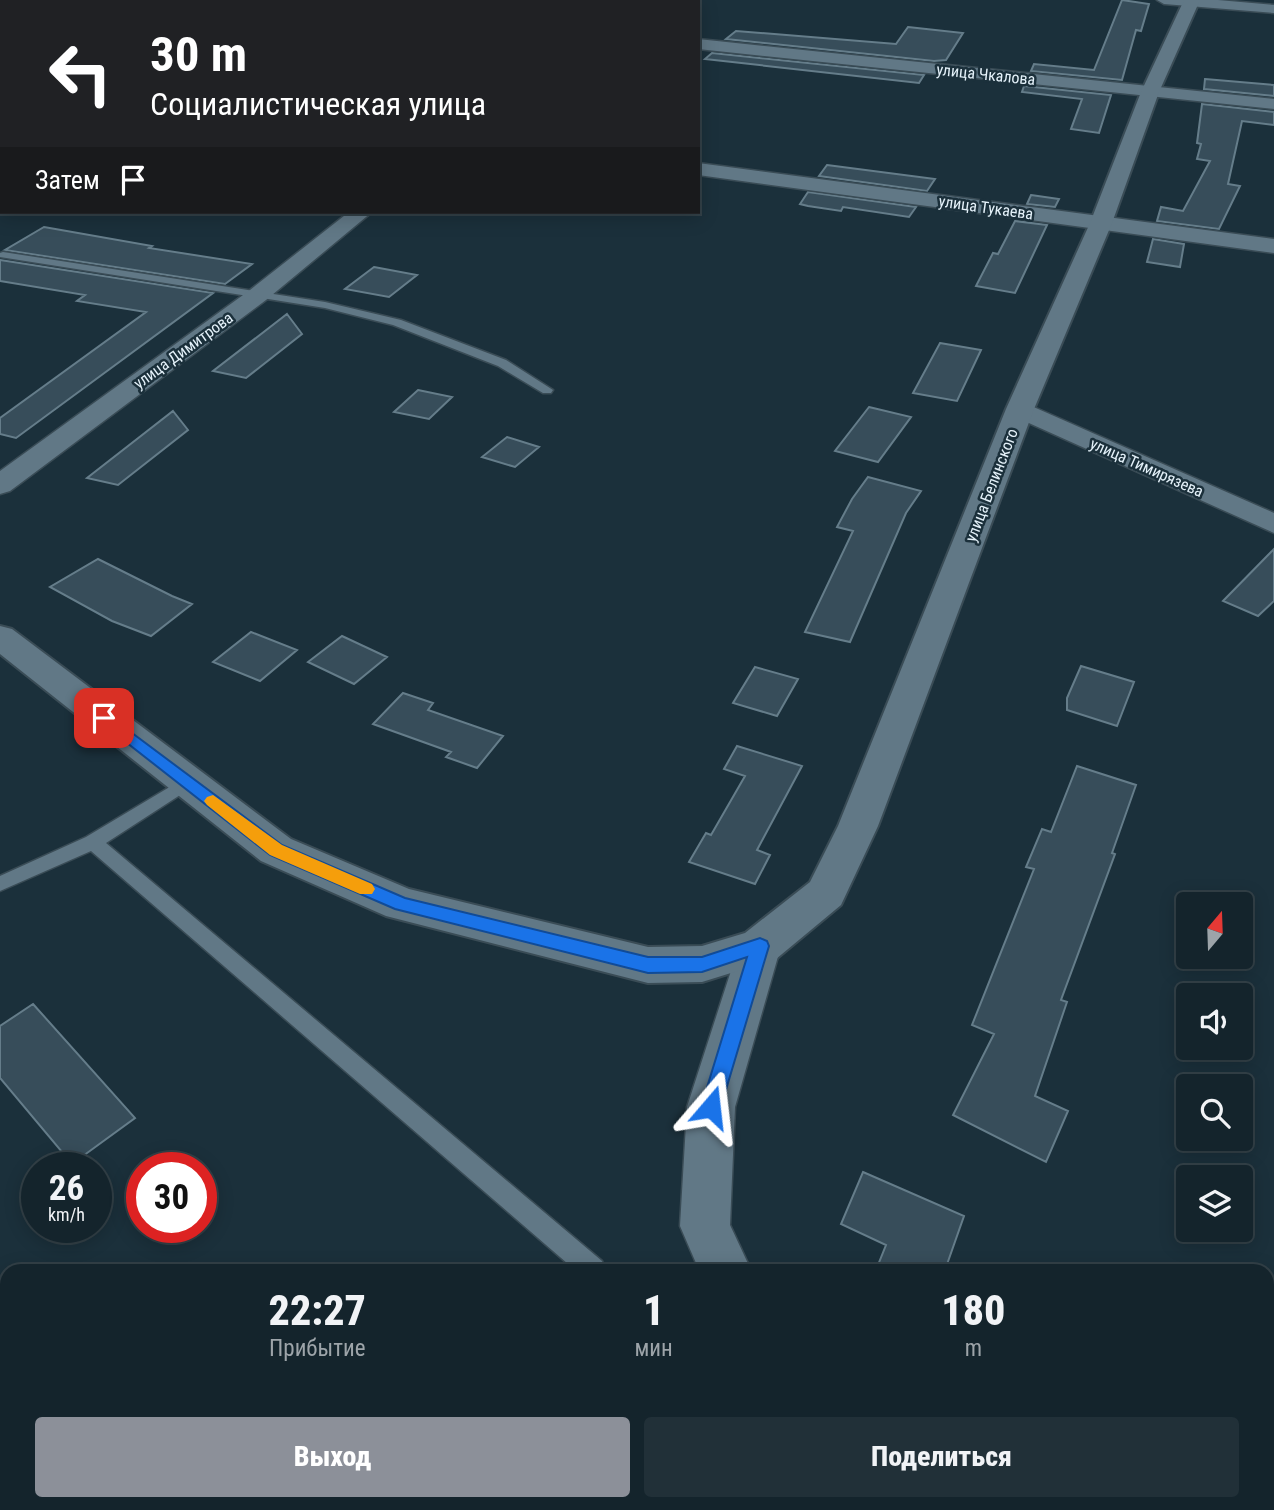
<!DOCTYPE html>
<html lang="ru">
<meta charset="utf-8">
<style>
:root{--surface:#14242c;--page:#213038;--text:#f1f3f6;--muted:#9da4a9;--line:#334148;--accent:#8c9099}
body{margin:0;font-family:"Roboto Condensed",sans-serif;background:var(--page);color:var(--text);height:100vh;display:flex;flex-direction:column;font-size:26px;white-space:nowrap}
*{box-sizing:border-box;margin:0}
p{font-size:23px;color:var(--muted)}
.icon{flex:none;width:38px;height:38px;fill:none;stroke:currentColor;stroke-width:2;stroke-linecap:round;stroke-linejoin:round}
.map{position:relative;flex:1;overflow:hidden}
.details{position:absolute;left:0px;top:1264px;width:1274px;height:247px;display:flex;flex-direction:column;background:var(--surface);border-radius:21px 21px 0 0;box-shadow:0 4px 18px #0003,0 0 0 2px var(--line)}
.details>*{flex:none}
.banner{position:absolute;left:0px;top:0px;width:700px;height:214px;box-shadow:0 4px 18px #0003,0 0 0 2px var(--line);background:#202124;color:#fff;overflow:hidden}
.needle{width:46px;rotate:19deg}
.tools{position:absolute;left:1176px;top:892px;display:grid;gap:14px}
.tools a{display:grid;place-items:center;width:77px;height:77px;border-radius:7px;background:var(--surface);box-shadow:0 4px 18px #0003,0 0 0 2px var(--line);font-size:35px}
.speed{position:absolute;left:21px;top:1152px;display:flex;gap:14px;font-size:35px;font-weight:700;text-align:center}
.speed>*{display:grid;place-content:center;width:91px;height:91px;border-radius:50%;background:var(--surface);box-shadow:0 4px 18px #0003,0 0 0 2px var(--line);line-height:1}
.speed small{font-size:18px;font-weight:400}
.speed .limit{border:10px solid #d22;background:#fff;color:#111}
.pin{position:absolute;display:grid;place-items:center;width:60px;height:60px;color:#fff;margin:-30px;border-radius:14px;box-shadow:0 4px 10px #0006}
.me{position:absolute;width:77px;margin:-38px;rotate:17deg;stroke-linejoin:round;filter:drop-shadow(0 0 5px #0008)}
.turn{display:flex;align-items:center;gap:24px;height:147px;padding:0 35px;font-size:32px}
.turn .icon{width:91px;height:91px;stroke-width:2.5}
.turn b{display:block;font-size:49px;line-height:60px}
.then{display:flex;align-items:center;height:66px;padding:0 35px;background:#0003;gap:14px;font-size:26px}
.eta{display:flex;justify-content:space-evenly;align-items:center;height:119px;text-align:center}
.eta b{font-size:42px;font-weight:800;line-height:49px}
.cta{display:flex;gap:14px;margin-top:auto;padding:14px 35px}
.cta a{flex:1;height:80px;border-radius:7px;background:var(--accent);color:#fff;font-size:28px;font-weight:800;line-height:80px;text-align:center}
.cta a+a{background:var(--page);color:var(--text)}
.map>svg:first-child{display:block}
</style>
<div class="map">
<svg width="1274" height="1510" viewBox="0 0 1274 1510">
<rect width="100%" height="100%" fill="#1b303b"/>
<path fill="#374d5a" stroke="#657d8a" stroke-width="2" d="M1122,0L1149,4L1141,31L1136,30L1122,80L1031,71L1034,64L1094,70Z
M908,27L963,33L946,60L934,61L726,39L736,31L896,44Z
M712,53L924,75L919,83L705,59Z
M1205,79L1274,85V96L1204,89Z
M1024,86L1111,95L1099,133L1071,129L1082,99L1022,92Z
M1202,104L1274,112V125L1242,121L1228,184L1240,186L1219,229L1157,221L1161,207L1183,211L1210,161L1197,159L1201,144L1197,143Z
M827,165L935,179L927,191L819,176Z
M808,192L916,207L909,217L843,207L841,211L808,206L800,204Z
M1031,195L1059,199L1055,207L1027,204Z
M1015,221L1047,225L1015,293L976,286L993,253L998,254Z
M44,227L152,246L149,248L252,264L225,284L5,250Z
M1153,239L1184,244L1180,267L1147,262Z
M0,260L213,293L16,438L0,434V418L146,312L77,301L85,295L0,281Z
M374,267L417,275L389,297L345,289Z
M287,314L302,334L246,378L213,371Z
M940,343L981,350L957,401L913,393Z
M418,390L452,397L429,419L394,412Z
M869,407L911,417L878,462L835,451Z
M173,411L188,430L118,485L87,478Z
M507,437L539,447L515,467L482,457Z
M868,477L921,491L906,513L850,642L805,632L853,531L837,527L852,499Z
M1274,549V601L1258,616L1223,601Z
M98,559L172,596L192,604L151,636L112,621L50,587Z
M251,632L297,650L260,681L213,662Z
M342,636L387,657L354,684L308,662Z
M1081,666L1134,682L1117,726L1067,710V698Z
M755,667L798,679L777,716L733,703Z
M403,693L433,703L428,710L503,736L477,768L446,757L451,752L373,724Z
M737,746L802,766L757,850L770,855L755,884L689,862L706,833L711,835L745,776L724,769Z
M1077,766L1136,785L1112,853L1115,854L1061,1000L1067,1002L1035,1096L1068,1111L1046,1162L953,1115L994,1034L972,1025L1034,869L1026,867L1042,829L1051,832Z
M33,1004L135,1118L72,1164L0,1078V1026Z
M863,1172L964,1216L945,1270H876L886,1245L841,1224Z"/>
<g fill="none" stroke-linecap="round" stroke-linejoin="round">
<defs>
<path id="service" d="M3,252L325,302L401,320L506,360L553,390L551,393H543L498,366L393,325L325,308L0,257V253Z
M188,776L194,778L197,782L194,786L106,843L602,1261L605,1270H575L91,851L0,891V876L86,837Z"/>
<path id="minor" d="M276,0H305L306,2H277Z
M627,0H642L626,2Z
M1157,0H1218L1274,5V13L1164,4Z
M698,39L1274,99V109L698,49Z
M0,72H2V82H0Z
M0,124H2L0,136Z
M698,163L1274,239V253L698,175Z
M349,212H372L266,300L10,491L0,494V471L250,290Z
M1020,401L1274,513V533L1011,415L1007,409L1011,403Z
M760,929L775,934L781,946L735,1107L730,1225L751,1270H699L680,1226L687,1107L739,946L745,934Z
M804,1503H864L866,1510H807Z"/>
<path id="tertiary" d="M1184,0H1200L1159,92L1112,223L1034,409L878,826L841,905L776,959L702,982L648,983L386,916L261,861L0,654V626L12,629L291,839L409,889L648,947L702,946L745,933L810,882L838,826L1006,409L1090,223L1141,92Z"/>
</defs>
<use href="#service" stroke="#3a4c56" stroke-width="3"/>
<use href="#minor" stroke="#3a4c56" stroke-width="3"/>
<use href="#tertiary" stroke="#3a4c56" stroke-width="4"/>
<use href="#service" fill="#617886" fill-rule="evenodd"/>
<use href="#minor" fill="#617886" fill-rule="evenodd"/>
<use href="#tertiary" fill="#617886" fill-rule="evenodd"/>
</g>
<path fill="#1a73e8" stroke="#114b97" stroke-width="2" d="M104,712L282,845L405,898L648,957H702L760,938L767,941L769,946L719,1113L711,1116L704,1113L701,1107L747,957L702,972L648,973L395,909L270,855L99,721L97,718Z"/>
<path fill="#f59e0b" d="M213,795L282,845L372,884L375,889L372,894H360L270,855L207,805L204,801L207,797Z"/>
<g text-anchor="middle" stroke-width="5" stroke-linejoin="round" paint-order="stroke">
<g font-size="16" fill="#e5f2fa" stroke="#1b303b">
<text transform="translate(986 74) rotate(6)" y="6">улица Чкалова</text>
<text transform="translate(986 207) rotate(8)" y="6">улица Тукаева</text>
<text transform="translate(183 350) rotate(-36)" y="6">улица Димитрова</text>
<text transform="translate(1147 467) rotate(24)" y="6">улица Тимирязева</text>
<text transform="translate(991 485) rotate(-69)" y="6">улица Белинского</text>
</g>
</g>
</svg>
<div class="tools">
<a><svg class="needle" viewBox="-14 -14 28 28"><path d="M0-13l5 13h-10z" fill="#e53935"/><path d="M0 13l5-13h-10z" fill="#9da4a9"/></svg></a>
<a><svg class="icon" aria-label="sound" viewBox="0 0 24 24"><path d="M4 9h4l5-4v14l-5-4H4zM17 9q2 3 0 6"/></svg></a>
<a><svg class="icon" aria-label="search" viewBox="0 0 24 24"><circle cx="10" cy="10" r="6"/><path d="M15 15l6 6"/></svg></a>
<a><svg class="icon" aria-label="layers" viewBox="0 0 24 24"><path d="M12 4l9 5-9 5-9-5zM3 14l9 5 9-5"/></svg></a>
</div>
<div class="speed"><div>26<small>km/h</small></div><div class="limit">30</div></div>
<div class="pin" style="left:104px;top:718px;background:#d93025"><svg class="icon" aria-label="arrive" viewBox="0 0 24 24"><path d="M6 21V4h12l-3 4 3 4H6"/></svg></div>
<svg class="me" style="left:711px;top:1107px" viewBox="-20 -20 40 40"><path d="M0-17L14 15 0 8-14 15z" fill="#1a73e8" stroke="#fff" stroke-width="4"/></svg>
<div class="banner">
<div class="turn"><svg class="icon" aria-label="left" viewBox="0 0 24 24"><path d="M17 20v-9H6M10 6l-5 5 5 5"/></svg><div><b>30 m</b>Социалистическая улица</div></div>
<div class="then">Затем<svg class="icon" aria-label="arrive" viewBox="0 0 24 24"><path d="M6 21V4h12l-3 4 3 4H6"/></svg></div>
</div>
<section class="details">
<div class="eta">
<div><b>22:27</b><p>Прибытие</p></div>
<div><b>1</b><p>мин</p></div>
<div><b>180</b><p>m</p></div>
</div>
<div class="cta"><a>Выход</a><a>Поделиться</a></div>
</section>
</div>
